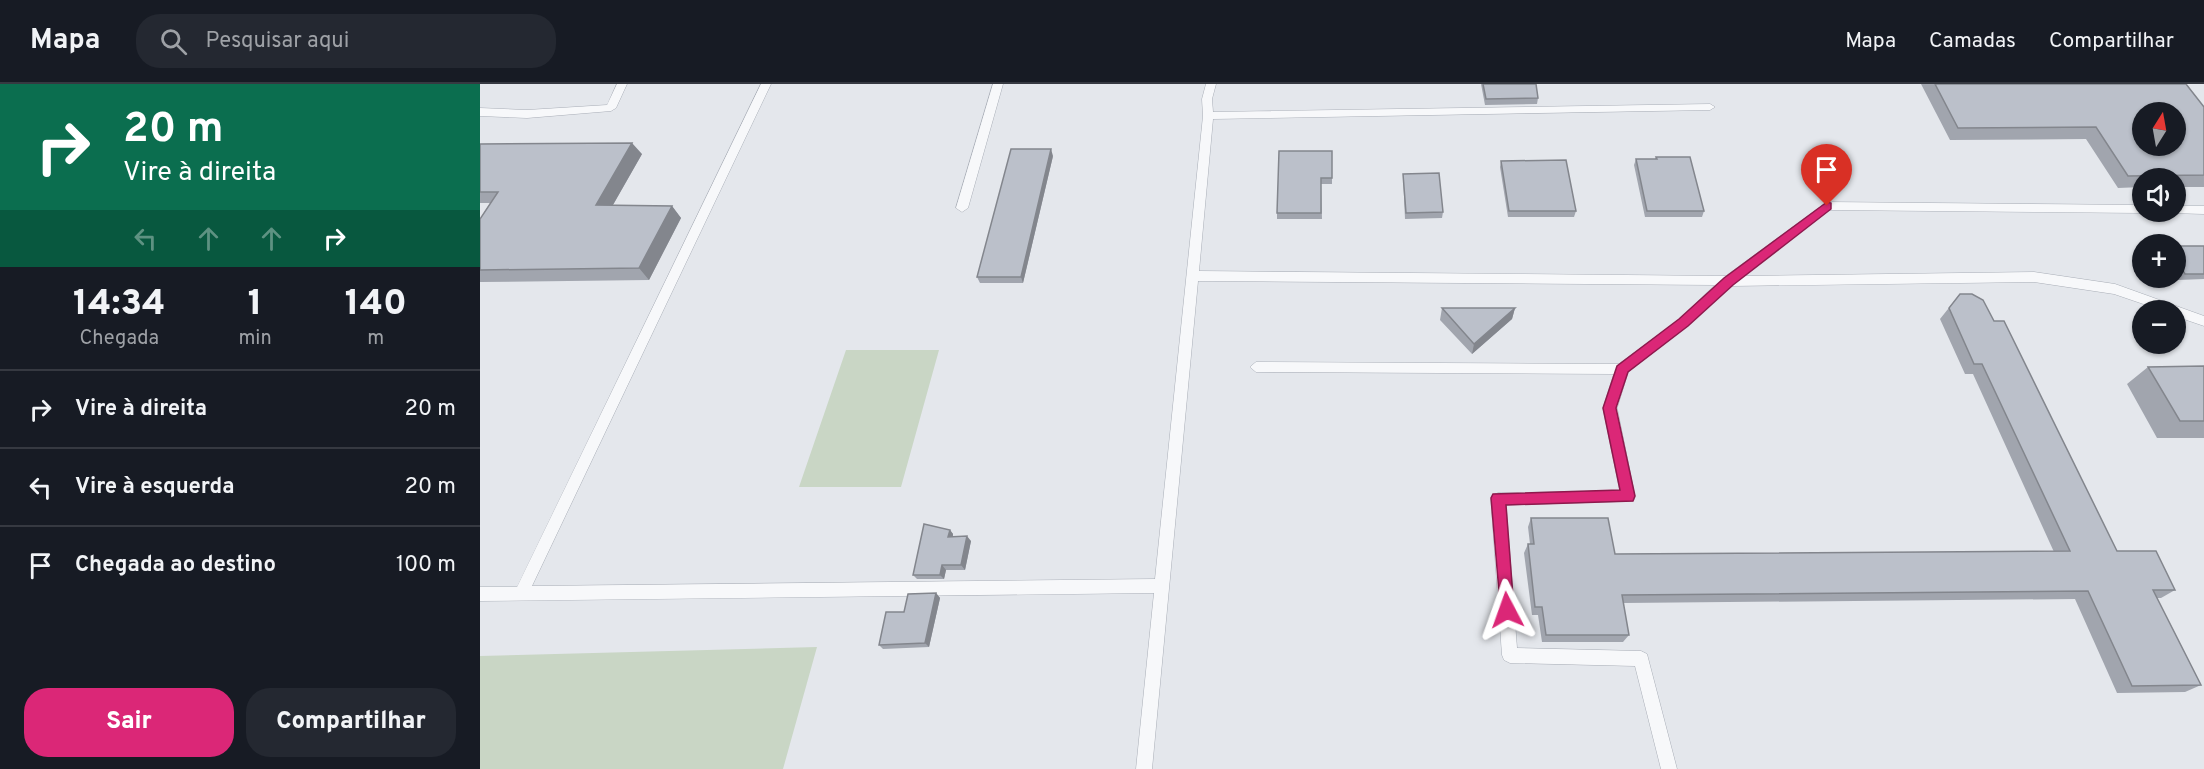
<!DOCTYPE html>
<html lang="pt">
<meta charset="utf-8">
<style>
:root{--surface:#171b24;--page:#242831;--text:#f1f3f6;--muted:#9ea1a6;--line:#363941;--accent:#db2777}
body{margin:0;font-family:Overpass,sans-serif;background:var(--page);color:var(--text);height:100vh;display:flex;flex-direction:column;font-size:22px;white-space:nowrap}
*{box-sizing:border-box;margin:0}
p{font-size:20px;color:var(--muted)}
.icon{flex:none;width:33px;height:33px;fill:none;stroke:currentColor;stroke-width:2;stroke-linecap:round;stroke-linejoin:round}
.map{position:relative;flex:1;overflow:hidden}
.drawer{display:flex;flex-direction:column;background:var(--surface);width:480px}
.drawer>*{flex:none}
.banner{background:#0b6e4f;color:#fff;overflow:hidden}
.needle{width:39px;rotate:11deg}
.controls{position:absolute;left:1652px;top:18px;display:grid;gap:12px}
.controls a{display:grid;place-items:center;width:54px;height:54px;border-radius:50%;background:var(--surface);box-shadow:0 2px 4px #0004;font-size:30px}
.pin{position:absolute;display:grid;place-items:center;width:51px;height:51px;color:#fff;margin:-62px -26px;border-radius:50% 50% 50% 0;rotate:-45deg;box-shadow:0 0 6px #0007}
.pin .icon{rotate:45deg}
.me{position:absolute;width:66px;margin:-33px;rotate:356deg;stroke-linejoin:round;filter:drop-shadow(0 0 4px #0008)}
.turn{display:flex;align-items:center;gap:21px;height:126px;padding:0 24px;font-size:27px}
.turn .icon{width:78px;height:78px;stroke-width:2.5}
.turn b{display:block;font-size:42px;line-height:51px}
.lanes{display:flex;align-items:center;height:57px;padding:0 24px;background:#0003;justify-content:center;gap:30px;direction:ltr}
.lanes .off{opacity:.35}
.eta{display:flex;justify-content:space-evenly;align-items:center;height:102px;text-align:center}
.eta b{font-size:36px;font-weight:800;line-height:42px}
.primary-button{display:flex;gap:12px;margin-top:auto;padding:12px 24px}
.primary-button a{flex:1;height:69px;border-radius:24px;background:var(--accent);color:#fff;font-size:24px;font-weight:800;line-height:69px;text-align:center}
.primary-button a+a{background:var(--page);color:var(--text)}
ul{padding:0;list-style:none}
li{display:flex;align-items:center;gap:18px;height:78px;padding:0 24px;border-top:2px solid var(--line)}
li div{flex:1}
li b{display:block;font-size:22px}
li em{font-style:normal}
header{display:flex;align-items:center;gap:36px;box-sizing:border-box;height:84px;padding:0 30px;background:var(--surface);border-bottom:2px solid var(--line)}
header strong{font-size:28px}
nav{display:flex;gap:33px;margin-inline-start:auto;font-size:21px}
.search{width:420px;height:54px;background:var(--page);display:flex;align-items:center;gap:15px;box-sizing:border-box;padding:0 21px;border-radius:24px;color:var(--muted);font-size:22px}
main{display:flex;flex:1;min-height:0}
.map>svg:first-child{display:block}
</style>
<header>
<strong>Mapa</strong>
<div class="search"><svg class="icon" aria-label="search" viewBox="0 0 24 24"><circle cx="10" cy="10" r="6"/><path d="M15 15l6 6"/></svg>Pesquisar aqui</div>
<nav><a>Mapa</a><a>Camadas</a><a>Compartilhar</a></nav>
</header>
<main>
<section class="drawer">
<div class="banner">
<div class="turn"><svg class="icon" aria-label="right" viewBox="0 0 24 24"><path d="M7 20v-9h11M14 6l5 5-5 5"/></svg><div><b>20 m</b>Vire à direita</div></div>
<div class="lanes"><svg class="icon off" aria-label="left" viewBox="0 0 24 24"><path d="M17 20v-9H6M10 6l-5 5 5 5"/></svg><svg class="icon off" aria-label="ahead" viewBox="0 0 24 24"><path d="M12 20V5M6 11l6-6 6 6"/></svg><svg class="icon off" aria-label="ahead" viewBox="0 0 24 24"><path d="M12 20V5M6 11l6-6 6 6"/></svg><svg class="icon" aria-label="right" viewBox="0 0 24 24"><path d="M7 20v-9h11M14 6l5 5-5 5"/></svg></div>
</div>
<div class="eta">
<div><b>14:34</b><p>Chegada</p></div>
<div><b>1</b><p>min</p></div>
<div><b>140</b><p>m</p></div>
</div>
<ul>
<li><svg class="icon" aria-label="right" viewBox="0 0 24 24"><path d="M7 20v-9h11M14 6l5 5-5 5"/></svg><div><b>Vire à direita</b></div><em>20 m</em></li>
<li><svg class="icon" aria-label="left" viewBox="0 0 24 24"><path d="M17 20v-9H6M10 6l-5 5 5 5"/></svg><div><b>Vire à esquerda</b></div><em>20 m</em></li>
<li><svg class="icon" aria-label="arrive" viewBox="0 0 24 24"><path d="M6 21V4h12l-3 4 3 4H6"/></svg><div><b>Chegada ao destino</b></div><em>100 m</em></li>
</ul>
<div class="primary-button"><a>Sair</a><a>Compartilhar</a></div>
</section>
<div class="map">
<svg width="1724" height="685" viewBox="0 0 1724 685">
<rect width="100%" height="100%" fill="#e4e7ec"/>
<path fill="#c9d6c5" d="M366,266H459L421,403H319Z
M337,563L303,685H0V572Z"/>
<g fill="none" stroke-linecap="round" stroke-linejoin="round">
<defs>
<path id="service" d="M137,0H147L136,24L131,27L47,34L0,32V24L47,26L127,21Z
M281,0H291L52,502L675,495L723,32L722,15L726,0H736L732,15L733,28L1230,20L1235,23L1230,26L733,35L719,187L1246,192L1347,118L1662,121V128H1666L1662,129L1349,126L1263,192L1554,188L1635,200L1724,232V242L1695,232V226H1681L1634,210L1554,198L1251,202L1208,241L1148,288L1137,324L1155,413L1153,417L1026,421L1037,564L1161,567L1167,570L1197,685H1181L1155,582L1030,579L1024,576L1022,571L1011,415L1013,411L1018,409L1140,407L1123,324L1134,290L776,288L770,283L776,278L1139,280L1200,235L1235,201L718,197L672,685H656L674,509L0,517V503H37Z
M513,0H523L488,124L482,128L476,124Z
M1695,122H1724V130L1691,129L1695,128Z"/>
</defs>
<use href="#service" stroke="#a9aeb7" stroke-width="1"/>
<use href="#service" fill="#f7f8fa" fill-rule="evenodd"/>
</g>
<path fill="#a1a5ae" d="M1001,0H1056L1058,14L1057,20L1005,21Z
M1441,0H1706L1724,23V103H1695V94H1662V103L1638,104L1606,55L1470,56Z
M0,60L162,70L133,121L192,122L201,134L169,196L0,198V135L10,119H0Z
M852,67V100H841L842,135H797V129Z
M573,72L543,199H500L497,193Z
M1176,73L1224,127L1222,133H1165L1154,81L1156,75H1175Z
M1021,77L1096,127L1094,133H1028L1020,83Z
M923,90L963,128L962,134L925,135Z
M1695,162H1724V195L1698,196L1695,190Z
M1480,210L1637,467L1695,506L1681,514H1677L1721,601L1705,608L1637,609L1595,515L1143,519L1149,551L1143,558H1062L1058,531H1052L1044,469L1048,460H1050L1048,443L1051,434L1135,470L1574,468L1493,290H1485L1460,235Z
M962,224H1035L1032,235L992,270L960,236Z
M1724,282V354H1677L1647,300L1668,283Z
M470,446L473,450V453L491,457L485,486H466L464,495H437L433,491Z
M456,509L460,514L449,563L403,565L399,561Z"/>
<path fill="#83868d" d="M152,59L162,70L126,133L116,121Z
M571,65L573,72L543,199L541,193Z
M192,122L201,134L169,196L159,184Z
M1035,224L1032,235L992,270L994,260Z
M470,446L473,450L472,458L468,453Z
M487,452L491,457L485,486L481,481Z
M462,481L466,486L464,495L460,491Z
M456,509L460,514L449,563L445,559Z"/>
<path fill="#bbc0ca" stroke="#83868d" stroke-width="1.5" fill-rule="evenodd" d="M1003,0H1056L1058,14L1006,15Z
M1455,0H1706L1724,23V91L1648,92L1616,43L1478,44ZM1662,28H1695V62H1662Z
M152,59L116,121L192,122L159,184L0,186V135L18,108H0V60Z
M531,65H571L541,193H497Z
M799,67H852V94H841V129H797Z
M1176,73H1210L1224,127H1167L1156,75H1177Z
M1086,76L1096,127H1029L1021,77Z
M959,89L963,128L926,129L923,90Z
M1695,162H1724V190H1705L1695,174Z
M1480,210H1492L1503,216L1514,237H1524L1637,467H1676L1695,506H1673L1721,601L1652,602L1608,507L1142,511L1149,551H1066L1062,523H1055L1048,460H1054L1051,434H1128L1135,470L1590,467L1502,280H1494L1469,224Z
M962,224H1035L994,260Z
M1724,282V337H1700L1668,283Z
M444,440L470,446L468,453L487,452L481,481H462L460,491H433Z
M456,509L445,559L399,561L406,528H424L428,510Z"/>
<path fill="#db2777" stroke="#8e194d" stroke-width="1.5" d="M1347,118L1351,119V125L1253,201L1208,242L1148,288L1136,324L1155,412L1153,417L1026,421L1034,526L1032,531L1027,533L1021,531L1011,414L1013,410L1140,406L1123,324L1137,282L1199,235L1244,194Z"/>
</svg>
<div class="controls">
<a><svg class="needle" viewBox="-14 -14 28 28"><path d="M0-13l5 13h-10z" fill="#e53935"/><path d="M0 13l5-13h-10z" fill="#9ea1a6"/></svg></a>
<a><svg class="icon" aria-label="sound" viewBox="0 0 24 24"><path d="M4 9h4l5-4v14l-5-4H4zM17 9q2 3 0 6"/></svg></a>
<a>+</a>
<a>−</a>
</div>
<div class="pin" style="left:1347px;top:122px;background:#d93025"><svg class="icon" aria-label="arrive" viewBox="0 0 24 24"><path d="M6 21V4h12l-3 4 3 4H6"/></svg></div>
<svg class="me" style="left:1027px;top:526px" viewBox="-20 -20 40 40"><path d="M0-17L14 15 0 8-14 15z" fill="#db2777" stroke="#fff" stroke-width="4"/></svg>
</div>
</main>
